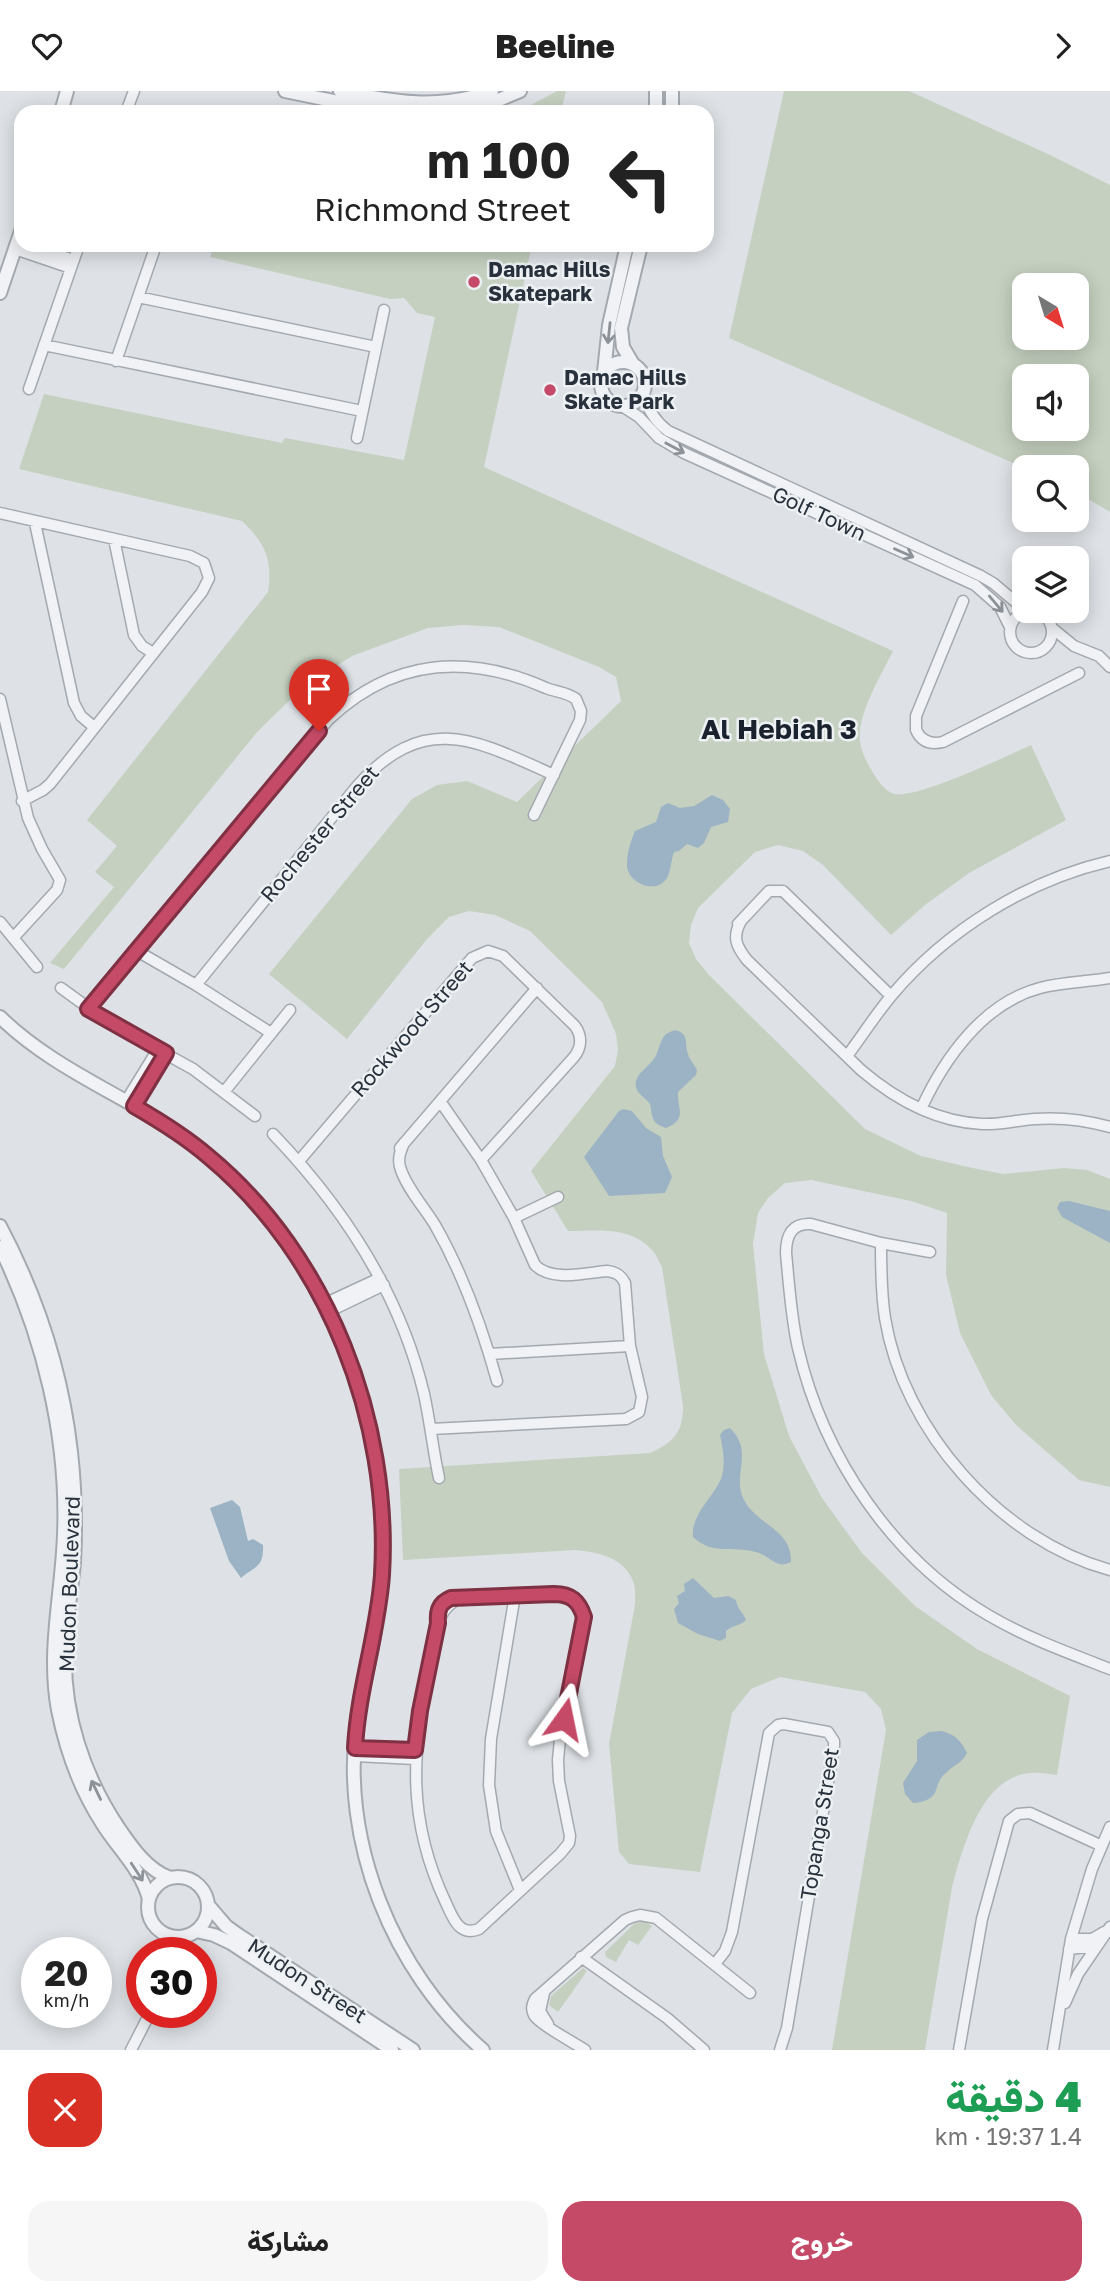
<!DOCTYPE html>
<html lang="ar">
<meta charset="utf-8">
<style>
:root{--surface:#fff;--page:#f6f6f6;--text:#222;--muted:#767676;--accent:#c44a67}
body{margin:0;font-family:"Golos Text",Vazirmatn,sans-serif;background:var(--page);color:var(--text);direction:rtl;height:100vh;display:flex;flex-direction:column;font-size:26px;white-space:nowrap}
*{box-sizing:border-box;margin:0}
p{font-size:23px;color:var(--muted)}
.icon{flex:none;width:38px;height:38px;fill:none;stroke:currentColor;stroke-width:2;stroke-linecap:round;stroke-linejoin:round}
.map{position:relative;height:1959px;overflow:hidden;direction:ltr}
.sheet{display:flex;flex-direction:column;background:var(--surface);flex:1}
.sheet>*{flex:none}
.guide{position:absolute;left:14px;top:14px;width:700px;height:147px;border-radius:21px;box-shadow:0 4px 18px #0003;direction:rtl;background:#fff;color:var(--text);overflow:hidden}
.needle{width:46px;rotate:142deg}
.controls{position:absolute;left:1012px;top:182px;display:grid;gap:14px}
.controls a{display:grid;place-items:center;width:77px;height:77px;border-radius:14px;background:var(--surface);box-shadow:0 4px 18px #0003;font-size:35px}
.speed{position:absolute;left:21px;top:1846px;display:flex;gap:14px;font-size:35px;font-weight:700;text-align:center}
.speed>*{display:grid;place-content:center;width:91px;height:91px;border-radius:50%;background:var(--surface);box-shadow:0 4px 18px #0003;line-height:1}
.speed small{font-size:18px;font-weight:400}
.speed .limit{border:10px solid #d22;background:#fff;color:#111}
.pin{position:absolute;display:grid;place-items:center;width:60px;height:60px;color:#fff;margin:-72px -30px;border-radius:50% 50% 50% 0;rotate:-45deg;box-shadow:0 0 7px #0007}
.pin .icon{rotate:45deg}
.me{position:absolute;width:77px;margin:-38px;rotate:12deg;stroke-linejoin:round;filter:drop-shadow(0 0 5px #0008)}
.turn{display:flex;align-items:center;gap:24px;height:147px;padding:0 28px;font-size:32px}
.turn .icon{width:91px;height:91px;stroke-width:2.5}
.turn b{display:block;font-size:49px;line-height:60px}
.round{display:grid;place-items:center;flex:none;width:74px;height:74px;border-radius:21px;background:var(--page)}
.overview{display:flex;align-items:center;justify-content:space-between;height:119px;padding:0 28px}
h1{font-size:42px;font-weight:800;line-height:52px;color:#1e9e55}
.primary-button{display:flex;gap:14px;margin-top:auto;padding:14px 28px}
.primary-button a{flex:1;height:80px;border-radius:21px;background:var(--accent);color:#fff;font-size:28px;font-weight:800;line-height:80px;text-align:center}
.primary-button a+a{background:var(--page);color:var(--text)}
header{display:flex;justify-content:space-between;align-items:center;height:91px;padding:0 28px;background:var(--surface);font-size:32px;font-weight:800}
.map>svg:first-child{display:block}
</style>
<header><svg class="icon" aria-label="forward" viewBox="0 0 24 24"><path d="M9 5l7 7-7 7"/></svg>Beeline<svg class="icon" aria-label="heart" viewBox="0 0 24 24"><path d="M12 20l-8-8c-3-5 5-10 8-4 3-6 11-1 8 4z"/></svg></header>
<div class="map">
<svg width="1110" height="1959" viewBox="0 0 1110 1959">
<rect width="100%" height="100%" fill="#dee2e6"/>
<path fill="#c5d0c0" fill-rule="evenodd" d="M557,0H566L561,21H511L531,14Z
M784,0H909L1048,63L1110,94V421L1076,401V376L1024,377L729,247ZM1024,194H1076V247H1024ZM1024,285H1076V338H1024Z
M214,154H532L484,376L893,560C881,585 857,623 860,650C861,660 867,672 872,680C877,688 884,700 894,703C917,708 1007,665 1031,654L1066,729L969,782L925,814L891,844L823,774L803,760L778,754L755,761L698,817L691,834L689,852L696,868L708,883L865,1038L921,1065L968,1076L1003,1083L1064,1077L1087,1079L1110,1088V1396L1079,1389L1016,1334L991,1304L960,1242L946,1184L947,1122L911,1110L811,1089L785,1092L768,1107L758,1122L753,1153L764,1263L789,1345L822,1407L862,1462L915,1515L977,1558L1070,1605L1057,1684C1049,1683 1039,1681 1030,1682C981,1686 963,1756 952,1796L925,1959H832L886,1639L881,1618L865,1601L780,1586L751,1598L732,1622L700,1781L629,1773L619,1761L609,1653L635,1514C635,1507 636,1497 633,1490C624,1466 597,1461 575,1459L403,1469L399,1378L650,1362C674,1351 683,1341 683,1315L662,1176C659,1171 656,1162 651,1158C629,1135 596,1140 568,1140L531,1080L615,975L618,959L616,943L602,911L530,840L495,824L469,820L449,826L427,848L347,948L269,883L412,708L437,694L467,690L517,711L621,610L616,586L599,576L499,536L463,534L428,537L352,565L303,596L258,640L64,878L50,872L114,796L95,781L117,755L87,729L268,501C273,469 265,452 242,430L19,378L44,303L282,352L285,347L404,369L435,226L417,222L404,207L390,208L210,166Z
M644,1830L652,1835L638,1854L629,1849L616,1871L606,1866L605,1861L635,1832Z
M583,1877L587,1880L558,1921L549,1914L551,1905Z"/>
<path fill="#9bb3c4" d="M712,704L723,709L730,718L728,731L711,736L704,752L698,757L687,753L679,760L674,761C671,769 671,780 667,787C656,805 626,791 627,773C627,762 631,749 635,740L656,731L661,716L668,712L680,717L694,715Z
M675,939C690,943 684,951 688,963C689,968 694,973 697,979L696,984L678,1001C677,1018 688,1028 666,1037C651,1032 653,1027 650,1013C646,1007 637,1003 636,996C633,985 647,977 653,969C659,962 659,951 665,944C669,941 670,941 675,939Z
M623,1018L632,1020L646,1037L661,1046L663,1065L672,1086L665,1102L609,1105L584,1066L619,1020Z
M1069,1110L1110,1120V1152L1062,1126L1057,1117L1060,1111Z
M730,1337C755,1361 731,1385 744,1409C758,1435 792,1438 791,1471C776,1479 771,1465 756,1461C732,1454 713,1465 693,1446C691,1423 712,1408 721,1388C726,1375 723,1357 720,1344L724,1339Z
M232,1409L240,1416L248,1450L253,1448L263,1454C264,1477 255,1475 241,1487L229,1470L210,1417Z
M693,1487L714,1507L728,1505L736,1509C737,1518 743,1521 746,1529C740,1535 733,1534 726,1540V1547L720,1550L698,1543L678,1532L674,1518L679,1512L677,1505L685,1500L684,1493Z
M942,1640C955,1644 961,1649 967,1662C961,1673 955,1673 947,1681C930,1694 945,1709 913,1712L905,1703L903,1692L917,1670V1649L929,1641Z"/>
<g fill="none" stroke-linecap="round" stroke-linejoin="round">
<defs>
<path id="minor" d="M126,21L134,0
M27,154L74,169
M15,158L71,177
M138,206L376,256
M44,254L362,320
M116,270L156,154
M29,298L79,154
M643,302C647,317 656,331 668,340L981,485L993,492L1024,518
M622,315L639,326L659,347L684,362L975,494L1000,516L1010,536
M357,347L384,219
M0,422L190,465L204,472L209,487L202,501L50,693L43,699L22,710
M35,432L74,612L81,625L94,636
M114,448L134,544L142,555L153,562
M963,510L916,625V639C921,650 930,654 943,651L1079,582
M1010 541a21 21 0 1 1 42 0a21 21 0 1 1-42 0Z
M1052,537L1074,555L1099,565L1110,576
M0,608L28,727L42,758L60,789L57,799L13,847
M741,830C732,846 736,855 747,869L861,979C895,1008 936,1031 982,1033C1000,1034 1017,1029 1035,1028C1061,1026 1085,1029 1110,1036
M0,831L37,876
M738,833L769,800H783L891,905
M137,860L196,894L271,942
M196,894L358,694C425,620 476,649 554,684
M61,897L108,931L193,978L255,1025
M88,917L328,629C392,568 467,562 546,597C556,601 567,601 576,608L581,620L580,629L534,724
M847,965C862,945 876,923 892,904C947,839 1027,789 1110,770
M224,1001L290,919
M126,1010L158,958
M134,1015L165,962
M921,1018C944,968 983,912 1040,897C1063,891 1087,891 1110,887
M273,1043C344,1117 400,1202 424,1303C430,1330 433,1359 439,1387
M404,1052C400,1061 397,1069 401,1079C408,1099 424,1116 435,1134C463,1183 482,1236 497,1290
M400,1057L537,897
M299,1070L472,867L488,860L503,865L575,935C582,945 582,956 574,966L481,1069
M514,1127L558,1106
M881,1152C881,1177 881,1202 885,1227C903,1339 1000,1449 1110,1479
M930,1161L881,1152L811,1133C792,1132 786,1144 786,1162C789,1193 791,1226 798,1257C823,1365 892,1468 988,1524C1027,1547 1069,1562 1110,1578
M324,1213L380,1187
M328,1221L384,1194
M490,1263L630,1255
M431,1338L626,1328L639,1321L642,1306L630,1255L625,1192C621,1184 616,1181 607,1180C585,1182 552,1191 535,1174L514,1127L481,1069L440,1010
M515,1504L491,1648L489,1694L496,1740L520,1799
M438,1532C437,1518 441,1509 455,1507L565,1503C576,1508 580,1514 584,1526L560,1648L558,1669L559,1690L570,1745L569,1752L560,1763L479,1838C459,1846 453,1827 446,1812C406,1728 412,1659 430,1570C435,1546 435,1517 461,1507
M355,1657L415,1659
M355,1665L415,1668
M164,1843L169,1862
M1071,1848H1092L1104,1841
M1069,1858L1096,1855
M172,1862L187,1845
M581,1866L667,1927L704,1959
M715,1873L725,1860L732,1841L769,1642L778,1634L784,1633L828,1641L834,1650V1655L787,1937L780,1959
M544,1902L540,1920L548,1933
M1065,1912L1078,1883L1110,1836
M131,1959L150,1922
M585,1959C576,1953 536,1931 534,1924C531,1918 532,1914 535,1908L625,1829L632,1826L640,1824L656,1827L750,1902
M959,1959L982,1828L1009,1730L1018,1723L1030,1722L1102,1755
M1053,1959L1071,1848L1092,1778L1110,1736"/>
<path id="tertiary" d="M285,0L387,21
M340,0C394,11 439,19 492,0
M61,21L67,0
M457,21L484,15L520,0
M656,21V0
M672,21V0
M0,202L21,140
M601 293a22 22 0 1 1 44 0a22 22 0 1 1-44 0Z
M633,273L623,256L621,237L641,154
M604,281L609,234L627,154
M0,926C45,970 102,995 155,1027C230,1073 288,1141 327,1219C363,1290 383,1372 383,1452C382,1485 379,1518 373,1551C368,1577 361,1603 357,1630C340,1750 392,1880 483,1959
M0,1135C37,1205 62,1281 71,1361C75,1397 76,1435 74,1472C71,1502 66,1531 65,1561C63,1623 84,1685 118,1736C131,1755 147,1779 170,1787
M0,1156C43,1244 68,1346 64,1444C62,1502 47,1560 58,1619C66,1659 80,1698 102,1732C118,1758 141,1778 149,1808
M148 1816a30 30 0 1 1 60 0a30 30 0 1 1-60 0Z
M208,1814L226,1835L237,1843L413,1959
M196,1840L214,1844L231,1852L392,1959"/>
</defs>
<use href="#minor" stroke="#a4a9b0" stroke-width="13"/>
<use href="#tertiary" stroke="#a4a9b0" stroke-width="16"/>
<use href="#minor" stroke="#f0f2f5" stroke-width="10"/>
<use href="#tertiary" stroke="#f0f2f5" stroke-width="12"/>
</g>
<defs><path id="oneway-shaft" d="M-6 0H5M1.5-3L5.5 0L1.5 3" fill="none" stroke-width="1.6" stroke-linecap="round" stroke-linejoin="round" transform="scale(1.75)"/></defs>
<g stroke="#8c9298">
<use href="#oneway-shaft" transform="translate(609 242) rotate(96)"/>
<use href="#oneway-shaft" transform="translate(675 357) rotate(28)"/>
<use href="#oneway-shaft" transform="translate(904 462) rotate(24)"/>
<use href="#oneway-shaft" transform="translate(996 513) rotate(50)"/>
<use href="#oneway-shaft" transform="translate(96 1699) rotate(-116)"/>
<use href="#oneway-shaft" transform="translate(137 1781) rotate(57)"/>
</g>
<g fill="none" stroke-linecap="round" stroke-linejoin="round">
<defs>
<path id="route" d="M319,640L88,918L166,962L134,1015C160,1030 186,1046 209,1066C328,1165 391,1330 382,1484C378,1542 358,1598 355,1657L415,1659L420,1620L438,1532C437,1520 439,1512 451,1507L554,1503C571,1503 579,1510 584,1526L564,1628"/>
</defs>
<use href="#route" stroke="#7f3043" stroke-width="18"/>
<use href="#route" stroke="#c44a67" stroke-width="12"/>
</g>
<g fill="#c44a67" stroke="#edf1f4" stroke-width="2.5">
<circle cx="474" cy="191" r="7"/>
<circle cx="550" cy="299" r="7"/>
</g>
<g text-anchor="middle" stroke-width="5" stroke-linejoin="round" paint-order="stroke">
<g font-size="21" font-weight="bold" fill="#28313c" stroke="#edf1f4" text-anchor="start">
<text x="488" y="186">Damac Hills<tspan x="488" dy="24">Skatepark</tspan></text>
<text x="564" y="294">Damac Hills<tspan x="564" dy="24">Skate Park</tspan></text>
</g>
<g font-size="21" fill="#28313c" stroke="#edf1f4">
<text transform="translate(819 423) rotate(25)" y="7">Golf Town</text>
<text transform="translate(320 743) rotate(-50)" y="7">Rochester Street</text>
<text transform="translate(412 938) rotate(-49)" y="7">Rockwood Street</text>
<text transform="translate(70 1493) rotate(-88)" y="7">Mudon Boulevard</text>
<text transform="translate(820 1733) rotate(-81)" y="7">Topanga Street</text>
<text transform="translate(307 1890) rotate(33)" y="7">Mudon Street</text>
</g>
<g font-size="28" font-weight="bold" fill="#1a222d" stroke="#edf1f4">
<text x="779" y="648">Al Hebiah 3</text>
</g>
</g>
</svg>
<div class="controls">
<a><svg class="needle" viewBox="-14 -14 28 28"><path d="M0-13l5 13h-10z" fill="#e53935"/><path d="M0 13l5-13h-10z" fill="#767676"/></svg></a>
<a><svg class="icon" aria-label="sound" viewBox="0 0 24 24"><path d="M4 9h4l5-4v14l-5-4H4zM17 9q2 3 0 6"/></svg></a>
<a><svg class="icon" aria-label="search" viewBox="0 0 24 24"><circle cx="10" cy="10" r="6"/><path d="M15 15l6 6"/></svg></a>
<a><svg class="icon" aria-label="layers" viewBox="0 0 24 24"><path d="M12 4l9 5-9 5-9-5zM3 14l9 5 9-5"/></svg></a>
</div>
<div class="speed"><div>20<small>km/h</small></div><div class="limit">30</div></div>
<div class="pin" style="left:319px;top:640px;background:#d93025"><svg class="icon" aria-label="arrive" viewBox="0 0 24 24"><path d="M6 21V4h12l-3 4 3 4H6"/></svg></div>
<svg class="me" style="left:564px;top:1628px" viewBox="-20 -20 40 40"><path d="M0-17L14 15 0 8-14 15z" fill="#c44a67" stroke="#fff" stroke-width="4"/></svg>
<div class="guide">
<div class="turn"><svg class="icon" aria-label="left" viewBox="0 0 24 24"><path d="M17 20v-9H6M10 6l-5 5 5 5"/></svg><div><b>100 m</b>Richmond Street</div></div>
</div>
</div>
<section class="sheet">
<div class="overview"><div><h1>4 دقيقة</h1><p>1.4 km · 19:37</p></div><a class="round" style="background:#d93025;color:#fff"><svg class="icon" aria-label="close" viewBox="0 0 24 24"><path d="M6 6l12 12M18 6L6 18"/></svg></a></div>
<div class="primary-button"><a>خروج</a><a>مشاركة</a></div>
</section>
